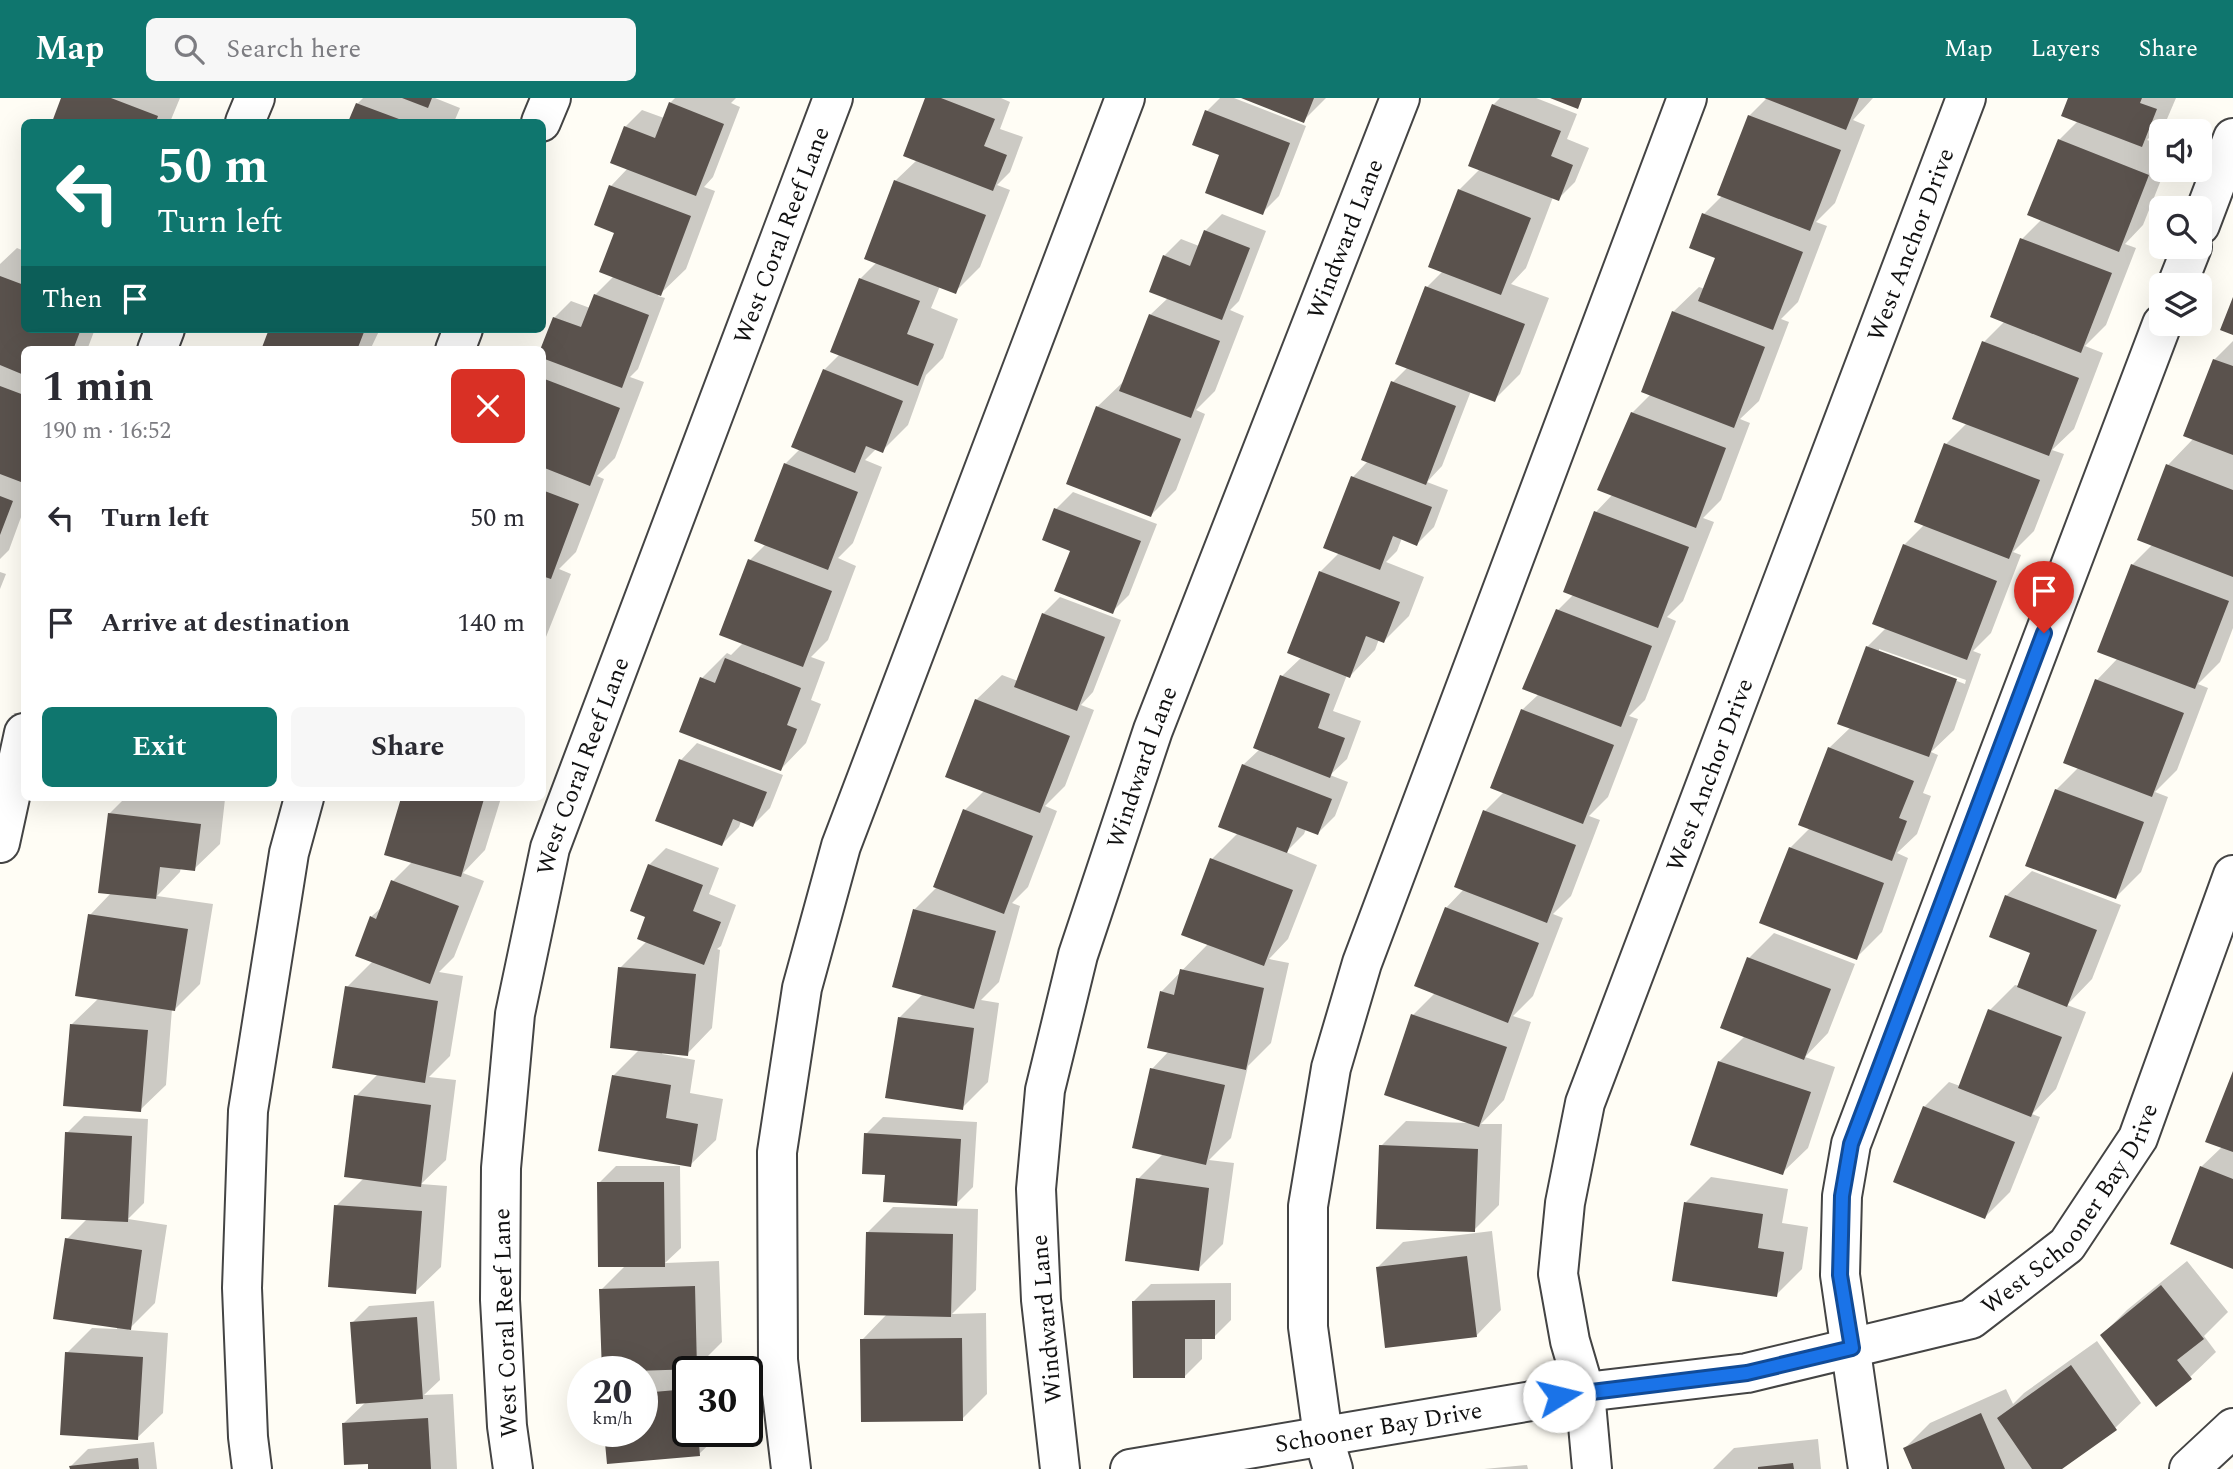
<!DOCTYPE html>
<meta charset="utf-8">
<style>
:root{--surface:#fff;--page:#f7f7f7;--text:#2b2b33;--muted:#7c7c81;--accent:#0f766e}
body{margin:0;font-family:Spectral,serif;background:var(--page);color:var(--text);height:100vh;display:flex;flex-direction:column;font-size:26px;white-space:nowrap}
*{box-sizing:border-box;margin:0}
p{font-size:23px;color:var(--muted)}
.icon{flex:none;width:38px;height:38px;fill:none;stroke:currentColor;stroke-width:2;stroke-linecap:round;stroke-linejoin:round}
.map{position:relative;flex:1;overflow:hidden}
.side{position:absolute;left:21px;top:248px;width:525px;height:455px;display:flex;flex-direction:column;background:var(--surface);border-radius:10px;box-shadow:0 7px 28px #0002}
.side>*{flex:none}
.hud{position:absolute;left:21px;top:21px;width:525px;height:214px;border-radius:10px;box-shadow:0 7px 28px #0002;background:#0f766e;color:#fff;overflow:hidden}
.controls{position:absolute;left:2149px;top:21px;display:grid;gap:14px}
.controls a{display:grid;place-items:center;width:63px;height:63px;border-radius:10px;background:var(--surface);box-shadow:0 7px 28px #0002;font-size:35px}
.speed{position:absolute;left:567px;top:1258px;display:flex;gap:14px;font-size:35px;font-weight:700;text-align:center}
.speed>*{display:grid;place-content:center;width:91px;height:91px;border-radius:50%;background:var(--surface);box-shadow:0 7px 28px #0002;line-height:1}
.speed small{font-size:18px;font-weight:400}
.speed .limit{border:4px solid #111;border-radius:10px;background:#fff;color:#111}
.pin{position:absolute;display:grid;place-items:center;width:60px;height:60px;color:#fff;margin:-72px -30px;border-radius:50% 50% 50% 0;rotate:-45deg;box-shadow:0 0 7px #0007}
.pin .icon{rotate:45deg}
.me{position:absolute;width:77px;margin:-38px;rotate:81deg;stroke-linejoin:round;filter:drop-shadow(0 0 5px #0008)}
.turn{display:flex;align-items:center;gap:24px;height:147px;padding:0 21px;font-size:32px}
.turn .icon{width:91px;height:91px;stroke-width:2.5}
.turn b{display:block;font-size:49px;line-height:60px}
.then{display:flex;align-items:center;height:66px;padding:0 21px;background:#0003;gap:14px;font-size:26px}
.round{display:grid;place-items:center;flex:none;width:74px;height:74px;border-radius:10px;background:var(--page)}
.head{display:flex;align-items:center;justify-content:space-between;height:119px;padding:0 21px}
h1{font-size:42px;font-weight:700;line-height:52px}
.primary-button{display:flex;gap:14px;margin-top:auto;padding:14px 21px}
.primary-button a{flex:1;height:80px;border-radius:10px;background:var(--accent);color:#fff;font-size:28px;font-weight:700;line-height:80px;text-align:center}
.primary-button a+a{background:var(--page);color:var(--text)}
ul{padding:0;list-style:none}
li{display:flex;align-items:center;gap:21px;height:105px;padding:0 21px}
li div{flex:1}
li b{display:block;font-size:26px}
li em{font-style:normal}
header{display:flex;align-items:center;gap:42px;box-sizing:border-box;height:98px;padding:0 35px;background:var(--accent);color:#fff}
header strong{font-size:33px}
nav{display:flex;gap:38px;margin-inline-start:auto;font-size:24px}
.search{width:490px;height:63px;background:var(--page);display:flex;align-items:center;gap:18px;box-sizing:border-box;padding:0 24px;border-radius:10px;color:var(--muted);font-size:26px}
.map>svg:first-child{display:block}
</style>
<header>
<strong>Map</strong>
<div class="search"><svg class="icon" aria-label="search" viewBox="0 0 24 24"><circle cx="10" cy="10" r="6"/><path d="M15 15l6 6"/></svg>Search here</div>
<nav><a>Map</a><a>Layers</a><a>Share</a></nav>
</header>
<div class="map">
<svg width="2233" height="1371" viewBox="0 0 2233 1371">
<rect width="100%" height="100%" fill="#fffdf5"/>
<path fill="#0003" fill-rule="evenodd" d="M63,0H180L170,24H54Z
M363,0H435L460,10L454,24H350L357,6Z
M675,0H736L731,5L740,9L713,79L704,89L715,93L686,171L658,198L665,200L638,271L630,279L644,284L615,360L597,378L604,381L576,454L559,471L571,476L542,549V252L554,220L571,203L590,210L595,197L614,178L617,134L611,88L628,70L625,29L642,12L664,20L670,5Z
M927,0H1001L1010,4L1000,31L1023,39L1010,74L997,87L1010,92L980,169L955,194L940,188L931,210L958,221L943,260L926,277L908,327L882,353L877,350L865,362L882,369L853,445L838,460L856,468L828,542L811,559L825,564L811,602L821,606L806,645L781,671L702,580L727,555L731,557L743,545L721,536L750,462L766,446L785,366L800,351L824,272L840,256L860,181L877,164L895,83L917,62Z
M1220,0H1234L1306,28L1279,98L1262,115L1207,13Z
M1245,0H1326L1304,22Z
M1500,0H1536L1577,16L1567,41L1589,50L1575,84L1558,101L1553,99L1526,170L1511,186L1549,200L1520,276L1494,302L1471,293L1442,368L1427,384L1448,392L1434,429L1417,446L1402,440L1397,453L1386,464L1424,479L1409,518L1384,543L1379,541L1375,552L1350,578L1347,577L1333,613L1361,623L1347,661L1330,677L1348,684L1335,718L1318,735L1306,731L1304,736L1286,754L1317,767L1288,841L1269,861L1289,865L1271,945L1248,968L1231,1040L1209,1062L1234,1065L1223,1146L1198,1171L1138,1081L1163,1056L1152,971L1169,953L1161,894L1209,845L1212,761L1238,735L1243,667L1260,651L1282,578L1302,559L1320,474L1339,455L1353,379L1368,363L1393,284L1408,269L1398,265L1427,189L1443,173L1459,92L1480,71L1493,7Z
M1767,0H1873L1853,22L1865,27L1835,105L1816,124L1827,128L1798,204L1781,221L1789,224L1759,303L1740,321L1750,325L1721,402L1703,420L1714,424L1683,503L1667,519L1676,523L1645,602L1629,618L1638,621L1608,699L1589,718L1600,722L1571,798L1553,816L1563,820L1533,898L1513,918L1531,924L1504,1002L1481,1026H1502L1499,1107L1474,1132L1381,1048L1406,1023L1469,1025L1413,917L1435,895L1446,810L1464,791L1485,713L1504,694L1522,612L1539,596L1558,512L1574,496L1596,414L1613,396L1632,315L1651,296L1673,214L1699,189L1705,191L1717,159L1704,116L1723,97L1749,18Z
M2070,0H2176L2167,21L2147,42L2161,47V72H2165L2143,127L2125,146L2136,150L2106,227L2085,248L2103,255L2074,331L2052,352L2064,356L2034,433L2013,454L2021,457L1991,535L1973,553L1981,556L1954,632L1931,654L1938,657L1923,695L1931,698L1917,736L1897,755L1908,760L1882,834L1856,860L1790,750L1810,730L1829,650L1851,629L1867,549L1887,529L1904,447L1925,426L1946,346L1967,325L1984,244L2005,223L2022,141L2042,121L2059,42L2079,22ZM1879,551L1966,582L1965,586L1879,554Z
M1222,116L1266,133L1239,203L1230,212L1244,218L1215,293L1196,312L1205,316L1176,392L1151,417L1097,309L1123,284L1124,285L1150,217L1168,200L1164,158L1181,141L1199,148L1205,133Z
M17,150L24,153V231H95L87,252H24V411L9,452L0,461V166Z
M271,231H380L370,252H263Z
M2233,243V530L2220,564L2198,586L2208,590L2177,672L2155,694L2168,699L2141,774L2116,799L2056,692L2079,669L2097,582L2118,560L2132,467L2152,447L2168,367L2194,340L2214,262Z
M1073,394L1157,426L1129,497L1112,514L1072,452L1056,411Z
M0,474L6,476L0,491Z
M1060,499L1121,522L1093,594L1081,607L1094,612L1065,688L1045,708L1057,713L1028,789L1012,805L1020,808L999,884L981,902L999,905L988,984L962,1010L899,920L923,896L894,888L915,811L937,789L965,712L985,692L976,602L1002,577L1018,583L1043,516Z
M697,645L783,677L770,710L753,727L741,723L739,729L722,746L681,662Z
M125,700L225,701L220,746L194,771L181,769L180,774L157,798L213,806L200,886L175,911H172L166,987L140,1012L72,926L99,900L90,817L112,794L109,716Z
M403,700H501L485,752L463,775L484,783L454,859L439,874L463,878L450,958L429,979L456,982L446,1062L421,1086L447,1088L441,1169L415,1194L336,1108L364,1080L356,998L378,976L347,889L373,863L371,819L383,808L393,783L412,764L386,756Z
M666,750L719,770L709,796L736,807L721,848L717,851L720,852L712,930L687,956L663,953L662,956L695,962L690,995L723,1001L716,1042L690,1067L613,978L640,951L620,870L647,843L649,767Z
M2032,773L2121,807L2092,881L2067,907L2086,914L2056,991L2032,1016L2040,1019L2010,1094L1985,1119L1924,1009L1949,984L1960,988L1990,912L2015,887L2019,888L2033,854L2006,798Z
M1774,835L1855,866L1828,935L1805,959L1835,969L1808,1050L1782,1075L1719,964L1745,938L1749,860Z
M2233,977V1169L2201,1069L2222,1049Z
M84,1018L148,1021L144,1105L128,1121L167,1127L155,1205L128,1232L168,1235L163,1315L137,1340L67,1255L92,1230L117,1231V1229L67,1141L88,1120L67,1035Z
M883,1019L977,1024L973,1089L956,1106L887,1075L866,1036Z
M616,1068H680L681,1150L665,1165L719,1163L722,1244L698,1268L719,1266L720,1274H688V1334H722L699,1356L609,1364L606,1334H642V1274H629L631,1272L601,1192L626,1167L599,1085Z
M1711,1079L1788,1091L1782,1125L1808,1129L1802,1171L1776,1197L1686,1104Z
M893,1109L978,1111L976,1192L952,1216L986,1215L987,1296L962,1321L862,1242L888,1215L868,1134Z
M1492,1133L1501,1212L1476,1238L1377,1170L1403,1144Z
M2187,1163L2228,1214L2204,1238L2216,1254L2190,1279L2102,1237L2127,1212Z
M1231,1185V1222L1214,1239H1202V1261L1185,1278L1134,1203L1151,1186Z
M434,1203L440,1282L424,1297L453,1296L457,1371H370V1364L344,1325L366,1304L352,1225L369,1208Z
M2097,1243L2141,1305L2115,1330L2059,1371H1914L1905,1350L1930,1325L2006,1291L2013,1306L2024,1295Z
M1818,1341L1821,1371H1713L1734,1350Z
M154,1344L157,1371H72L71,1368L88,1351Z
M1527,1367L1528,1371H1484Z"/>
<path fill="#5a524d" d="M61,0H111L158,18L156,24H52Z
M402,0H432L428,10Z
M925,0H941L995,21L984,48L1007,57L993,93L903,58Z
M1241,0H1314L1304,25Z
M1550,0H1582L1578,11Z
M1764,0H1859L1846,32Z
M2068,0H2142L2140,5L2157,11L2142,49L2061,18Z
M669,4L724,26L696,98L610,65L624,28L655,40Z
M356,5L407,24H348Z
M1492,6L1561,33L1551,58L1573,67L1559,103L1468,68Z
M1205,12L1290,45L1263,117L1205,95L1219,57L1192,47Z
M1748,17L1841,52L1810,133L1717,97Z
M2058,41L2149,77L2119,154L2027,117Z
M894,82L986,117L956,196L864,161Z
M609,87L691,118L661,198L599,174L614,135L594,127Z
M1458,91L1531,120L1501,197L1428,169Z
M1702,115L1803,154L1773,232L1698,203L1715,160L1689,150Z
M1204,132L1250,150L1222,222L1149,194L1163,157L1190,168Z
M2020,140L2112,175L2081,255L1990,219Z
M0,178L24,187V231H81L73,252H24V277L0,267Z
M859,180L920,203L907,236L934,246L918,288L830,254Z
M1425,188L1525,226L1495,304L1395,266Z
M594,196L649,217L622,290L542,260V252H540L553,219L581,229Z
M2233,199V237L2220,232Z
M1672,213L1765,249L1734,330L1641,294Z
M1149,216L1220,243L1191,320L1119,293Z
M269,231H355L364,234L357,252H261Z
M1982,243L2079,280L2049,358L1952,321Z
M2213,261L2233,268V357L2183,338Z
M823,271L903,303L883,355L866,348L855,375L791,349Z
M542,280L620,310L590,388L542,369Z
M1391,283L1456,308L1426,387L1361,362Z
M0,288L24,297V374L21,384L0,376Z
M1096,308L1181,341L1151,419L1066,386Z
M1631,314L1726,350L1696,430L1597,392Z
M1944,345L2040,382L2009,461L1914,424Z
M784,365L858,394L828,472L754,443Z
M2166,366L2233,392V479L2137,442Z
M1351,378L1432,409L1417,448L1393,438L1380,472L1323,450Z
M542,392L579,406L551,481L542,478Z
M0,398L13,403L0,437Z
M1054,410L1141,443L1113,516L1054,493L1070,453L1042,442Z
M1594,413L1689,449L1658,530L1563,494Z
M1903,446L1997,483L1967,562L1872,526Z
M748,461L832,493L803,569L719,537Z
M2131,466L2229,503L2195,591L2097,554Z
M1319,473L1400,504L1384,545L1366,538L1350,580L1287,555Z
M1556,511L1652,548L1621,629L1522,591Z
M1042,515L1105,539L1077,613L1014,589Z
M1866,548L1957,581L1929,659L1837,626Z
M725,560L801,590L787,627L797,631L781,673L679,634L700,579L715,585Z
M1280,577L1330,596L1318,630L1345,640L1330,680L1253,650Z
M2095,581L2184,615L2152,699L2063,665Z
M975,601L1070,638L1040,715L945,679Z
M1521,611L1614,647L1583,726L1490,690Z
M1828,649L1914,683L1899,720L1907,723L1892,763L1798,727Z
M679,661L767,694L753,729L733,721L722,748L655,723Z
M1242,666L1332,701L1318,737L1297,729L1287,755L1218,729Z
M2055,691L2144,724L2116,801L2025,768Z
M401,700L484,701L461,779L384,757Z
M963,711L1033,738L1004,816L933,789Z
M1483,712L1576,747L1547,825L1454,789Z
M108,715L201,726L195,773L160,769L156,801L98,795Z
M1789,749L1884,785L1857,862L1759,825Z
M1210,760L1293,792L1264,868L1181,837Z
M648,766L703,787L693,813L721,824L704,867L637,841L645,819L630,813Z
M391,782L459,808L430,886L355,858L370,818L376,821Z
M2005,797L2097,832L2067,909L2017,889L2030,855L1989,839Z
M1445,809L1539,845L1508,925L1414,888Z
M913,811L996,833L974,911L892,889Z
M88,816L188,831L175,913L75,898Z
M1747,859L1831,891L1804,962L1720,930Z
M618,869L696,876L688,958L610,950Z
M1180,871L1264,890L1246,972L1147,950L1160,893L1174,897Z
M345,888L438,903L425,985L332,970Z
M1988,911L2062,939L2031,1019L1958,990Z
M1411,916L1507,949L1479,1029L1384,997Z
M898,919L974,930L963,1012L885,1000Z
M70,926L148,932L141,1014L63,1008Z
M1718,963L1811,994L1783,1077L1690,1047Z
M1150,970L1225,987L1206,1067L1132,1050Z
M2233,973V1054L2205,1044Z
M612,977L671,987L666,1020L698,1026L691,1069L598,1053Z
M354,997L431,1007L421,1089L344,1079Z
M1923,1008L2015,1044L1985,1121L1893,1084Z
M65,1034L132,1038L128,1124L61,1121Z
M864,1035L961,1041L957,1108L883,1104L885,1077L862,1076Z
M1379,1047L1478,1051L1475,1134L1376,1131Z
M2200,1068L2233,1081V1171L2170,1146Z
M1136,1080L1209,1090L1199,1173L1125,1163Z
M597,1084H664L665,1169H598Z
M1684,1104L1763,1116L1758,1150L1784,1154L1777,1199L1672,1183Z
M334,1107L422,1113L416,1196L328,1189Z
M866,1134L953,1136L951,1219L864,1217Z
M65,1140L142,1152L131,1232L53,1221Z
M1467,1158L1477,1239L1385,1250L1376,1169Z
M2161,1187L2204,1241L2177,1262L2192,1281L2156,1309L2100,1237Z
M695,1188L697,1271L602,1274L599,1191Z
M1215,1202V1241H1185V1280H1133L1132,1203Z
M417,1219L423,1301L356,1306L350,1224Z
M962,1240L963,1323L861,1324L860,1241Z
M65,1254L143,1259L138,1342L60,1337Z
M2071,1267L2117,1332L2062,1371H2032L1997,1320Z
M688,1291V1334H698L700,1358L607,1366L604,1334H642V1295Z
M1981,1315L2005,1371H1912L1903,1350Z
M428,1320L431,1371H368V1366L344,1367L342,1325Z
M138,1360L139,1371H70L69,1368Z
M1793,1365L1794,1371H1758V1369Z"/>
<g fill="none" stroke-linecap="round" stroke-linejoin="round">
<defs>
<g id="minor">
<path d="M245,24L255,0"/>
<path d="M541,24L551,0"/>
<path d="M2200,127L2233,40"/>
<path d="M2177,187L2192,149"/>
<path d="M157,252L165,231"/>
<path d="M455,252L463,231"/>
<path d="M0,745L24,635"/>
<path d="M252,1371L248,1339L242,1190L248,1013L289,755L304,700"/>
<path id="s1" d="M513,1371L507,1328L500,1202L501,1070L515,916L550,750L833,0"/>
<path d="M791,1371L778,1262L777,1054L802,890L841,748L1125,0"/>
<path id="s2" d="M1060,1371L1041,1202L1036,1091L1045,992L1078,857L1153,632L1400,0"/>
<path id="s3" d="M1130,1371L1585,1294L1747,1275L1971,1221L2067,1147L2138,1040L2233,777"/>
<path d="M1333,1371L1323,1338L1308,1229V1108L1331,970L1362,865L1687,0"/>
<path id="s4" d="M1592,1371L1585,1294L1570,1243L1558,1176L1565,1105L1585,1005L1966,0"/>
<path d="M1868,1371L1840,1177L1842,1098L1851,1046L2162,226"/>
<path d="M2189,1371L2233,1330"/>
</g>
</defs>
<use href="#minor" stroke="#444" stroke-width="42"/>
<use href="#minor" stroke="#fff" stroke-width="38"/>
</g>
<g fill="none" stroke-linecap="round" stroke-linejoin="round">
<defs>
<path id="route" d="M1559,1298L1747,1275L1852,1250L1840,1177L1842,1098L1851,1046L2044,535"/>
</defs>
<use href="#route" stroke="#114b97" stroke-width="18"/>
<use href="#route" stroke="#1a73e8" stroke-width="12"/>
</g>
<g text-anchor="middle" stroke-width="7" stroke-linejoin="round" paint-order="stroke">
<g font-size="24" fill="#111" stroke="#fff">
<text dy="8" stroke="none"><textPath href="#s1" startOffset="1281">West Coral Reef Lane</textPath></text>
<text dy="8" stroke="none"><textPath href="#s2" startOffset="1284">Windward Lane</textPath></text>
<text dy="8" stroke="none"><textPath href="#s4" startOffset="1290">West Anchor Drive</textPath></text>
<text dy="8" stroke="none"><textPath href="#s1" startOffset="714">West Coral Reef Lane</textPath></text>
<text dy="8" stroke="none"><textPath href="#s2" startOffset="718">Windward Lane</textPath></text>
<text dy="8" stroke="none"><textPath href="#s4" startOffset="723">West Anchor Drive</textPath></text>
<text dy="8" stroke="none"><textPath href="#s3" startOffset="1006">West Schooner Bay Drive</textPath></text>
<text transform="translate(1046 1221) rotate(-95)" y="8">Windward Lane</text>
<text transform="translate(505 1225) rotate(-92)" y="8">West Coral Reef Lane</text>
<text dy="8" stroke="none"><textPath href="#s3" startOffset="252">Schooner Bay Drive</textPath></text>
</g>
</g>
</svg>
<div class="controls">
<a><svg class="icon" aria-label="sound" viewBox="0 0 24 24"><path d="M4 9h4l5-4v14l-5-4H4zM17 9q2 3 0 6"/></svg></a>
<a><svg class="icon" aria-label="search" viewBox="0 0 24 24"><circle cx="10" cy="10" r="6"/><path d="M15 15l6 6"/></svg></a>
<a><svg class="icon" aria-label="layers" viewBox="0 0 24 24"><path d="M12 4l9 5-9 5-9-5zM3 14l9 5 9-5"/></svg></a>
</div>
<div class="speed"><div>20<small>km/h</small></div><div class="limit">30</div></div>
<div class="pin" style="left:2044px;top:535px;background:#d93025"><svg class="icon" aria-label="arrive" viewBox="0 0 24 24"><path d="M6 21V4h12l-3 4 3 4H6"/></svg></div>
<svg class="me" style="left:1559px;top:1298px" viewBox="-20 -20 40 40"><circle r="19" fill="#fff"/><path d="M0-13L10 11 0 6-10 11z" fill="#1a73e8"/></svg>
<div class="hud">
<div class="turn"><svg class="icon" aria-label="left" viewBox="0 0 24 24"><path d="M17 20v-9H6M10 6l-5 5 5 5"/></svg><div><b>50 m</b>Turn left</div></div>
<div class="then">Then<svg class="icon" aria-label="arrive" viewBox="0 0 24 24"><path d="M6 21V4h12l-3 4 3 4H6"/></svg></div>
</div>
<section class="side">
<div class="head"><div><h1>1 min</h1><p>190 m · 16:52</p></div><a class="round" style="background:#d93025;color:#fff"><svg class="icon" aria-label="close" viewBox="0 0 24 24"><path d="M6 6l12 12M18 6L6 18"/></svg></a></div>
<ul>
<li><svg class="icon" aria-label="left" viewBox="0 0 24 24"><path d="M17 20v-9H6M10 6l-5 5 5 5"/></svg><div><b>Turn left</b></div><em>50 m</em></li>
<li><svg class="icon" aria-label="arrive" viewBox="0 0 24 24"><path d="M6 21V4h12l-3 4 3 4H6"/></svg><div><b>Arrive at destination</b></div><em>140 m</em></li>
</ul>
<div class="primary-button"><a>Exit</a><a>Share</a></div>
</section>
</div>
